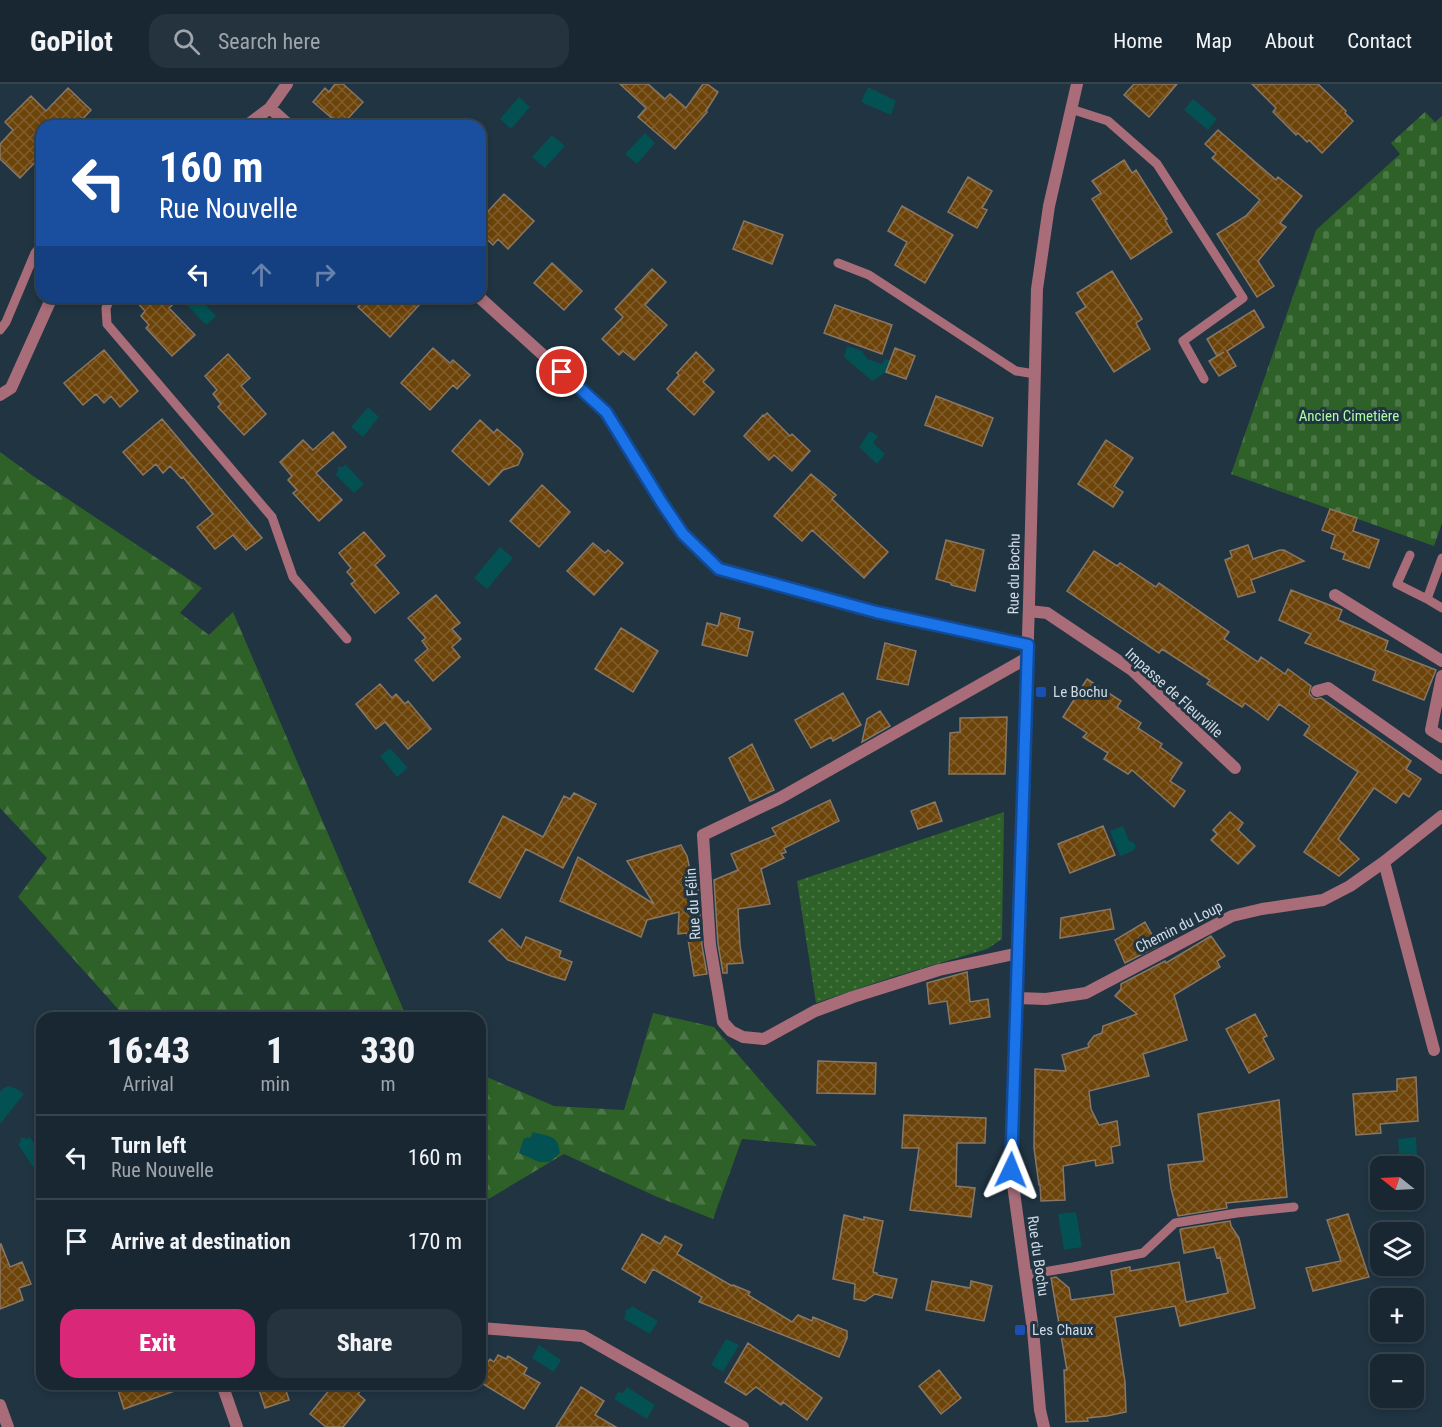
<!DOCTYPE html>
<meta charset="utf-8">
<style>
:root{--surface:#182732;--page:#25333e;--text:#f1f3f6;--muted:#9fa5ac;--line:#36444d;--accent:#db2777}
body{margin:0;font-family:"Roboto Condensed",sans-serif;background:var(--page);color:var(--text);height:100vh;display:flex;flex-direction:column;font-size:22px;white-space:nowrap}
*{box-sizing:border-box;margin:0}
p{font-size:20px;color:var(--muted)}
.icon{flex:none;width:33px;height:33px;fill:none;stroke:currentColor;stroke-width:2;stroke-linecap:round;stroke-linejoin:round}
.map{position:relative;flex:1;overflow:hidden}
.details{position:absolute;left:36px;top:928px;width:450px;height:378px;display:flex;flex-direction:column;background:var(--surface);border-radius:18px;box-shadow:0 3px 9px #0003,0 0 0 2px var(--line)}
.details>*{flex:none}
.banner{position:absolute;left:36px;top:36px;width:450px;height:183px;border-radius:18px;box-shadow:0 3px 9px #0003,0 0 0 2px var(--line);background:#1a4fa0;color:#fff;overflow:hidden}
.needle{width:39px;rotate:288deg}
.controls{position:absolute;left:1370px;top:1072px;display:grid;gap:12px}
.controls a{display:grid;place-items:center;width:54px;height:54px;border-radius:12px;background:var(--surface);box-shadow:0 3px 9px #0003,0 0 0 2px var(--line);font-size:30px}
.pin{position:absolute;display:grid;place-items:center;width:51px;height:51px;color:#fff;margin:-26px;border:3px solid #fff;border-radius:50%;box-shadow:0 2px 6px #0007}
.me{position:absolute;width:66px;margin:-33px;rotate:2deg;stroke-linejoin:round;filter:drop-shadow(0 0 4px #0008)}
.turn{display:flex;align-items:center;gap:21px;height:126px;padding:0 24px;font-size:27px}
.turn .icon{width:78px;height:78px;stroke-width:2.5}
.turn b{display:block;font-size:42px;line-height:51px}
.lanes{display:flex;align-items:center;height:57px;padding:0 24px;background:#0003;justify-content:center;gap:30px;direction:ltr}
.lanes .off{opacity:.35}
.eta{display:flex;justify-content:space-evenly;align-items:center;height:102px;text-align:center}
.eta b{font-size:36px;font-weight:800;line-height:42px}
.cta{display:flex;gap:12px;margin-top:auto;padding:12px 24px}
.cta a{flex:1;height:69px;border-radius:18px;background:var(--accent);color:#fff;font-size:24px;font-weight:800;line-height:69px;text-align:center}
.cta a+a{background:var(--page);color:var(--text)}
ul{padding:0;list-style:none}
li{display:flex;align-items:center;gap:18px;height:84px;padding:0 24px;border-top:2px solid var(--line)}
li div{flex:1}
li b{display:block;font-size:22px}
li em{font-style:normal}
header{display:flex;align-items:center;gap:36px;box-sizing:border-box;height:84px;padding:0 30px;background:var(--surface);border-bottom:2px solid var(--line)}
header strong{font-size:28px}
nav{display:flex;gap:33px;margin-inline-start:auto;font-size:21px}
.search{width:420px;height:54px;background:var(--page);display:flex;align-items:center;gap:15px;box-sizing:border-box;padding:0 21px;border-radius:18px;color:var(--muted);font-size:22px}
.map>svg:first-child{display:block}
</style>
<header>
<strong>GoPilot</strong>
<div class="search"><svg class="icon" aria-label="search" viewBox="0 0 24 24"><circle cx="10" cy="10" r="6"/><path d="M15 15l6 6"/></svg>Search here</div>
<nav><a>Home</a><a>Map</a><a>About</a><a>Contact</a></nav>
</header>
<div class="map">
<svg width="1442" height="1343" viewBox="0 0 1442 1343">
<defs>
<pattern id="grass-dots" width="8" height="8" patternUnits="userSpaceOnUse" patternTransform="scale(1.5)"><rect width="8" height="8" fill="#2e6128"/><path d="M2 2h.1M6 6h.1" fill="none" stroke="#4b7747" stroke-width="1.8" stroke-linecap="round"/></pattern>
<pattern id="forest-firs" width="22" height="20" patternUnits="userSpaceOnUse" patternTransform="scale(1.5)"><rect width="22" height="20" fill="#2e6128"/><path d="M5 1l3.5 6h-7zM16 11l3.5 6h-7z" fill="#4b7747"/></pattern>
<pattern id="cemetery-stones" width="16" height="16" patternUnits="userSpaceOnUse" patternTransform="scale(1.5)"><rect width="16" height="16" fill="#2e6128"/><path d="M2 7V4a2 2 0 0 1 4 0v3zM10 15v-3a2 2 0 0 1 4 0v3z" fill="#4b7747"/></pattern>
<pattern id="building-cross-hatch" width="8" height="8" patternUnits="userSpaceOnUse" patternTransform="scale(1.5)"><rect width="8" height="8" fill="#6c4309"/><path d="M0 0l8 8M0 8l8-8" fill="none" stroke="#805e2d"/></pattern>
</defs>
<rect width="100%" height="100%" fill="#203442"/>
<path fill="url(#grass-dots)" d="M1004,728L1002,855L987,865L893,893L816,919L797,797Z"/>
<path fill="url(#forest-firs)" d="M0,368L33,392L202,504L180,529L209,551L233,528L407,934H126L18,813L47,774L0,724Z
M653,929L714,943L817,1062L742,1055L713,1135L655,1112L564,1070L480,1120V990L554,1022L624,1026Z"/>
<path fill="url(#cemetery-stones)" d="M1425,28L1435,38L1442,32V439L1434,462L1231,390L1316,146L1400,70L1391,59Z"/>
<path fill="#035153" d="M868,3L896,17L891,31L861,18Z
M519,13L530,23L511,45L500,35Z
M1193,15L1217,35L1208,46L1184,26Z
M645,49L655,59L637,80L625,70Z
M552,51L565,62L545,84L532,73Z
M196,213H198L216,232L206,241L187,221Z
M847,262L862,267L867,275L882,280L885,275L890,276L886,288L872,297L844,273Z
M368,323L379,333L363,353L351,343Z
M870,347L878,352L873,359L885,370L877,380L859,363Z
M345,380L364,400L354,409L335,390L338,388V383H343Z
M500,463L513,474L487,505L474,494Z
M390,664L408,684L397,693L380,672Z
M1123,742L1129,757L1133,758L1136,762L1133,767L1120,772L1110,747Z
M9,1002L17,1005L24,1010L1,1039L0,1038V1008L4,1004Z
M533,1048C547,1053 558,1049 560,1069L550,1078H539L519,1069L524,1054L526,1055L527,1053L530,1054Z
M22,1053L27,1055L30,1053L42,1072V1077L33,1083L18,1060L21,1058L20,1056Z
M1416,1053L1418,1088H1413V1083H1400L1398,1055Z
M1076,1128L1082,1163L1064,1166L1058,1130Z
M632,1222L658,1237L650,1250L624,1235L626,1231L625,1226L630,1225Z
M726,1255L739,1261L723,1288L711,1281Z
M539,1261L561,1276L554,1288L532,1274Z
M627,1303L655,1321L647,1335L614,1315L618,1308L623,1309Z"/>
<path fill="url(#building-cross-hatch)" stroke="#897764" stroke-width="1.5" d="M335,0H343L363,18L341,42L313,18L325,4L329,8Z
M620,0H648L665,15L670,10L686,24L703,0H707L718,8L706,27L707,28L675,65L638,33L646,24Z
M1134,0H1177L1149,33L1124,11Z
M1252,0H1318L1346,27L1345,29L1353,37L1322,69L1309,56L1307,58L1298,49L1296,51L1273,28L1276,24Z
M68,4L91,26L76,42H42V71L20,94L0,75V60L13,46L5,38L31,12L46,27Z
M1218,46L1276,96L1278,93L1302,112L1280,139L1286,143L1258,177L1274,202L1257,213L1217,150L1246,132L1260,116L1212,74L1216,70L1205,60Z
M1124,76L1132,89L1136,86L1167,135L1165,136L1172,148L1131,175L1092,115L1101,109L1092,97Z
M968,93L992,107L982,124L987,126L977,144L948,128Z
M504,110L534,137L508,165L498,155L493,161L480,149V136Z
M902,122L953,151L925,199L895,181L907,158L888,147Z
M744,137L783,151L772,180L733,165Z
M552,179L582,207L564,226L534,199Z
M652,185L666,198L645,221L667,241L634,276L623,267L619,271L602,255L623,233L615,225Z
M1112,187L1142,235L1136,239L1150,265L1114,288L1076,229L1086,223L1077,209Z
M132,213H181L169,224L195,251L172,272L146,244L149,241L141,232L145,227Z
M367,213H410L419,221L390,253L358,223Z
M835,221L892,241L882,270L824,249Z
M1254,226L1264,243L1227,267L1236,282L1219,292L1209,277L1224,268L1217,272L1207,255Z
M433,264L450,279L453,276L470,291L457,305L453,301L430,326L401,299Z
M895,264L915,272L906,295L886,288Z
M104,266L138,307L120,323L111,312L104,319L96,310L83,321L64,299Z
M696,268L714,286L703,298L714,308L694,331L667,305L679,291L677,289Z
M228,270L250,294L241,302L266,330L244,351L218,323L221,320L213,310L217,306L205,292Z
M936,312L993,334L982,362L925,341Z
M767,329L790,352L792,350L810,367L792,387L774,371L769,376L744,352L763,331L764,332Z
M162,335L262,454L246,466L233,451L215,465L197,443L213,430L183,393L181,394L170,382L163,389L156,380L143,391L123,368Z
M480,336L494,349L497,345L520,365L523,370L518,381L503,386L489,401L452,367Z
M333,348L346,363L316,389L342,416L319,437L293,409L297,406L288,396L292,392L280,378L303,356L313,366Z
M1106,356L1133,374L1114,402L1123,408L1113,423L1078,400Z
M811,390L836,411L832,415L888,468L864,494L812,446L802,457L774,432Z
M542,401L570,428L539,463L510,437Z
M1330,425L1357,434L1353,447L1379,456L1369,484L1343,475L1345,469L1331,464L1335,451L1322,446Z
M364,448L385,472L375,481L399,509L375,529L351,500L355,497L347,488L351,484L339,469Z
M946,456L984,466L975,507L951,501V499L936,495Z
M593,459L605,469L608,466L623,479L594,511L567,487Z
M1248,461L1253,475L1280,466H1284L1304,477L1251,496L1255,508L1238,513L1225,476L1232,473L1230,467Z
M1094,467L1117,482L1120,479L1156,503L1159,499L1229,548L1224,555L1258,578L1261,573L1285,590L1288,585L1311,602L1309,609L1312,613L1315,615L1321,614L1411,677L1406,685L1421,695L1409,713L1403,709L1396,719L1374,704L1338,755L1359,775L1339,792L1304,768L1358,688L1304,651L1310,642L1279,620L1268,636L1245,619L1242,623L1207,600L1210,596L1162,565L1159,569L1067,507Z
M1291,506L1342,526L1338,536L1388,557L1385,566L1436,586L1424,616L1373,596L1376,587L1305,559L1311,550L1279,536Z
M436,511L460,539L452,545L461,555L452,563L460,573L433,597L415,576L428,565L422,557L426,554L408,534Z
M721,529L740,534L738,544L753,548L747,572L702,561L707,539L718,542Z
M621,544L658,567L633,608L595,585Z
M885,559L916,567L908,601L877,595Z
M1087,595L1121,617L1117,623L1141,639L1138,644L1162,660L1160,663L1182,679L1170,697L1185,707L1174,723L1132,686L1128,690L1104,675L1108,669L1083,653L1087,649L1063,633Z
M380,600L392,614L396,610L405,620L408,617L431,645L408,665L385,638L376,645L356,620Z
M843,609L861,641L833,657L831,653L811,664L795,636Z
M880,627L890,642L862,658L867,635Z
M1007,633L1005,690H949L950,649L960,648V634Z
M752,660L774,706L750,717L729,674Z
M574,709L596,720L563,784L526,765L500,814L469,798L503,732L543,753L564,712L570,715Z
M830,716L839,737L784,764L786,768L781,770L784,774L761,785L770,820L738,825L740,862L743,879L727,880V889H723L718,860L714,796L738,786L731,770L776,751L772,744Z
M935,718L942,737L918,745L911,727Z
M1230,728L1243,739L1238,746L1255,762L1238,780L1211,756L1217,750L1213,746Z
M1103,742L1115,771L1070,789L1058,760Z
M681,761L687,772L694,804L698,802L702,862L707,890L694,892L687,849L678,850L679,828L647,836L641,853L560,817L578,773L654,820L627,777Z
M1110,825L1114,845L1060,854L1061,834Z
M1145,838L1158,862L1125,879L1115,856Z
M502,845L521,864L526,853L561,867L559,873L572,878L565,896L551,892L508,876L489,857Z
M1211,852L1225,872L1217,877L1220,883L1174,911L1187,956L1143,970L1149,992L1089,1007L1091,1025L1099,1041L1117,1037L1120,1061L1111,1063L1113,1079L1096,1082L1095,1076L1063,1082L1065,1116L1041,1117L1040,1101H1039L1034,1064L1035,985L1066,987L1062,971L1089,963L1088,960L1094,952L1102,949L1103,942L1137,930L1115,912L1121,905V900L1165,877L1166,879Z
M967,888L970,918L988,915L990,933L950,940L947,917L929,920L927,899Z
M1255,930L1267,952L1263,954L1274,975L1249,989L1226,945Z
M818,977L876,979L875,1010L817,1009Z
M1416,993L1418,1037L1380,1040L1381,1049L1356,1051L1353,1010L1397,1007V995Z
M1279,1016L1287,1113L1226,1119L1227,1124L1178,1132L1171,1104L1168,1081L1204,1077L1198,1030Z
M904,1031L986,1034L985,1059H957L956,1102L975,1104L971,1133L910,1126L919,1064H902Z
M1348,1130L1369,1193L1313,1207L1306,1184L1341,1177L1327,1136Z
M844,1131L864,1136V1133L883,1137L873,1188L877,1189V1191L897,1195L892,1214L875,1210L865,1217L854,1215L855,1200L833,1195Z
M1230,1137L1231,1142L1239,1154L1255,1224L1180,1242L1175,1222L1115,1233L1125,1298L1126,1328L1107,1332L1087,1334L1088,1337L1066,1338L1064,1286H1067L1051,1194L1056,1193L1069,1204L1071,1216L1114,1210L1111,1187L1130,1183V1187L1179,1178L1186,1218L1228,1209L1220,1173L1217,1174L1214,1163L1184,1169L1180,1146L1181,1145Z
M642,1150L660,1160L665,1152L682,1161L677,1170L732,1202L733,1201L750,1208L748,1211L792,1238L798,1231L812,1237L813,1233L847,1247V1254L839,1273L699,1218L702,1213L653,1185L645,1199L622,1185Z
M0,1160H1L10,1183L22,1178L31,1200L19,1204L23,1216L0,1225Z
M932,1197L970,1204L971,1197L992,1202L984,1237L926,1226Z
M748,1259L822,1314L807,1336L783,1318L781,1321L756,1303L746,1311L725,1298Z
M498,1271L506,1275L508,1272L527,1284L524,1290L540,1299L524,1325L480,1298V1277L486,1281L490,1275L494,1278Z
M939,1286L961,1314L941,1330L919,1302Z
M116,1300H186V1303L124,1325Z
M257,1300H284L289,1316L265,1324Z
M334,1300H365L358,1310L365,1316L343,1343H326L310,1330Z
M581,1303L604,1317L595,1331L616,1343H556Z"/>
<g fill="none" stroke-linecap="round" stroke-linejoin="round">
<path stroke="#a86d79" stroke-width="9" d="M1071,25L1108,37L1157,80L1243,214L1183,257L1204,295
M838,179L869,191L1016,287L1035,290
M111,213L106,224L107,240L272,433L293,493L347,555
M0,246L6,238L35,169L42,160
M1410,471L1397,500L1427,515
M1442,474L1427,515L1442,524
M1026,1191L1073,1183L1143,1169L1175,1139L1237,1129L1294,1123"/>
<path stroke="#a86d79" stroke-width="12" d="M270,24L290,42
M246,42L270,24L287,0
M479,213L606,328L683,451L719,485L876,528L1027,561
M0,311L11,304L52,213
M1335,511L1442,577
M1029,527L1047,529L1132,586L1235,684
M1442,592L1431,646L1442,653
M1317,607L1328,604L1442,684
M1384,778L1434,966
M1019,869L939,886L853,913L815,927L764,955L743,953L731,947L723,938L710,861L703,751L780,714L1027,574
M1017,914L1046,915L1086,909L1232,832L1262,825L1323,816L1350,802L1384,778L1442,732
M480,1244L583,1252L743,1343
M222,1300L237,1343
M0,1321L8,1343
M1044,1343L1040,1326L1033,1246L1011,1086L1029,520L1037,205L1049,122L1077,0"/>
</g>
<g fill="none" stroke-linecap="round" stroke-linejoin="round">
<defs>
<path id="route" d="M562,288L606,328L662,419L683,450L719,485L876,528L1028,561L1011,1086"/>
</defs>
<use href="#route" stroke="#114b97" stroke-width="15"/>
<use href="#route" stroke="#1a73e8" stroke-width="10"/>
</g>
<g fill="#1a4fb4" stroke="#203442" stroke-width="2">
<rect x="1035" y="602" width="12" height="12" rx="3"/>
<rect x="1014" y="1240" width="12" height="12" rx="3"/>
</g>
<g text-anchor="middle" stroke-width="6" stroke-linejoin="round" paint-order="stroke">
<g font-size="15" fill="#adfca4" stroke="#203442">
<text x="1349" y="337">Ancien Cimetière</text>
</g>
<g font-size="15" fill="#cfdae4" stroke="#203442">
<text transform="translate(1014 490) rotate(-89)" y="5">Rue du Bochu</text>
<text transform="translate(1174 609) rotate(42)" y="5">Impasse de Fleurville</text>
<text transform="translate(693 820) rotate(-94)" y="5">Rue du Félin</text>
<text transform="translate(1179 843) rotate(-27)" y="5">Chemin du Loup</text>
<text transform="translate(1038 1172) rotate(82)" y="5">Rue du Bochu</text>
</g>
<g font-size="15" fill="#cfdae4" stroke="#203442" text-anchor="start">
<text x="1053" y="613">Le Bochu</text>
<text x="1032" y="1251">Les Chaux</text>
</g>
</g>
</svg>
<div class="controls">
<a><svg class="needle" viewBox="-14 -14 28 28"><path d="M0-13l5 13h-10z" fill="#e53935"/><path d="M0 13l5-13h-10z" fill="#9fa5ac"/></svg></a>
<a><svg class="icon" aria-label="layers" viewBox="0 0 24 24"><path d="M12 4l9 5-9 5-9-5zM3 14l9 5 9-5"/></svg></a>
<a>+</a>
<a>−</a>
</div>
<div class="pin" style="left:562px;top:288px;background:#d93025"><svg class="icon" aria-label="arrive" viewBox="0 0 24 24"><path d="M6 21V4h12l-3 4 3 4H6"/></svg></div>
<svg class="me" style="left:1011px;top:1086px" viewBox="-20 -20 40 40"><path d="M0-17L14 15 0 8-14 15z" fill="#1a73e8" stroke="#fff" stroke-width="4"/></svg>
<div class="banner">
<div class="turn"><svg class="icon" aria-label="left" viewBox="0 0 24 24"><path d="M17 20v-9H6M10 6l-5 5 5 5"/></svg><div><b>160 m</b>Rue Nouvelle</div></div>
<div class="lanes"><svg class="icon" aria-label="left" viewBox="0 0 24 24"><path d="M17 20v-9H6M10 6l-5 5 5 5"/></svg><svg class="icon off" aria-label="ahead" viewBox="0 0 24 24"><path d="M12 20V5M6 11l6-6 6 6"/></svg><svg class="icon off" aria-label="right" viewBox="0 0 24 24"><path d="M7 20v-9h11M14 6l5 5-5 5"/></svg></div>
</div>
<section class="details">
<div class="eta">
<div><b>16:43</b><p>Arrival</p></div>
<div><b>1</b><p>min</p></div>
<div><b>330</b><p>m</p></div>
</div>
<ul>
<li><svg class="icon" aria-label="left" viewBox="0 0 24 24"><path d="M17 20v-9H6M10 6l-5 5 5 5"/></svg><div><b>Turn left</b><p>Rue Nouvelle</p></div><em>160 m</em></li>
<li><svg class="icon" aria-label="arrive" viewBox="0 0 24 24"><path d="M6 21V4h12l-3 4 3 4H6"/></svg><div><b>Arrive at destination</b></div><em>170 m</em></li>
</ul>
<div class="cta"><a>Exit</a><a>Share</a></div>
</section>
</div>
